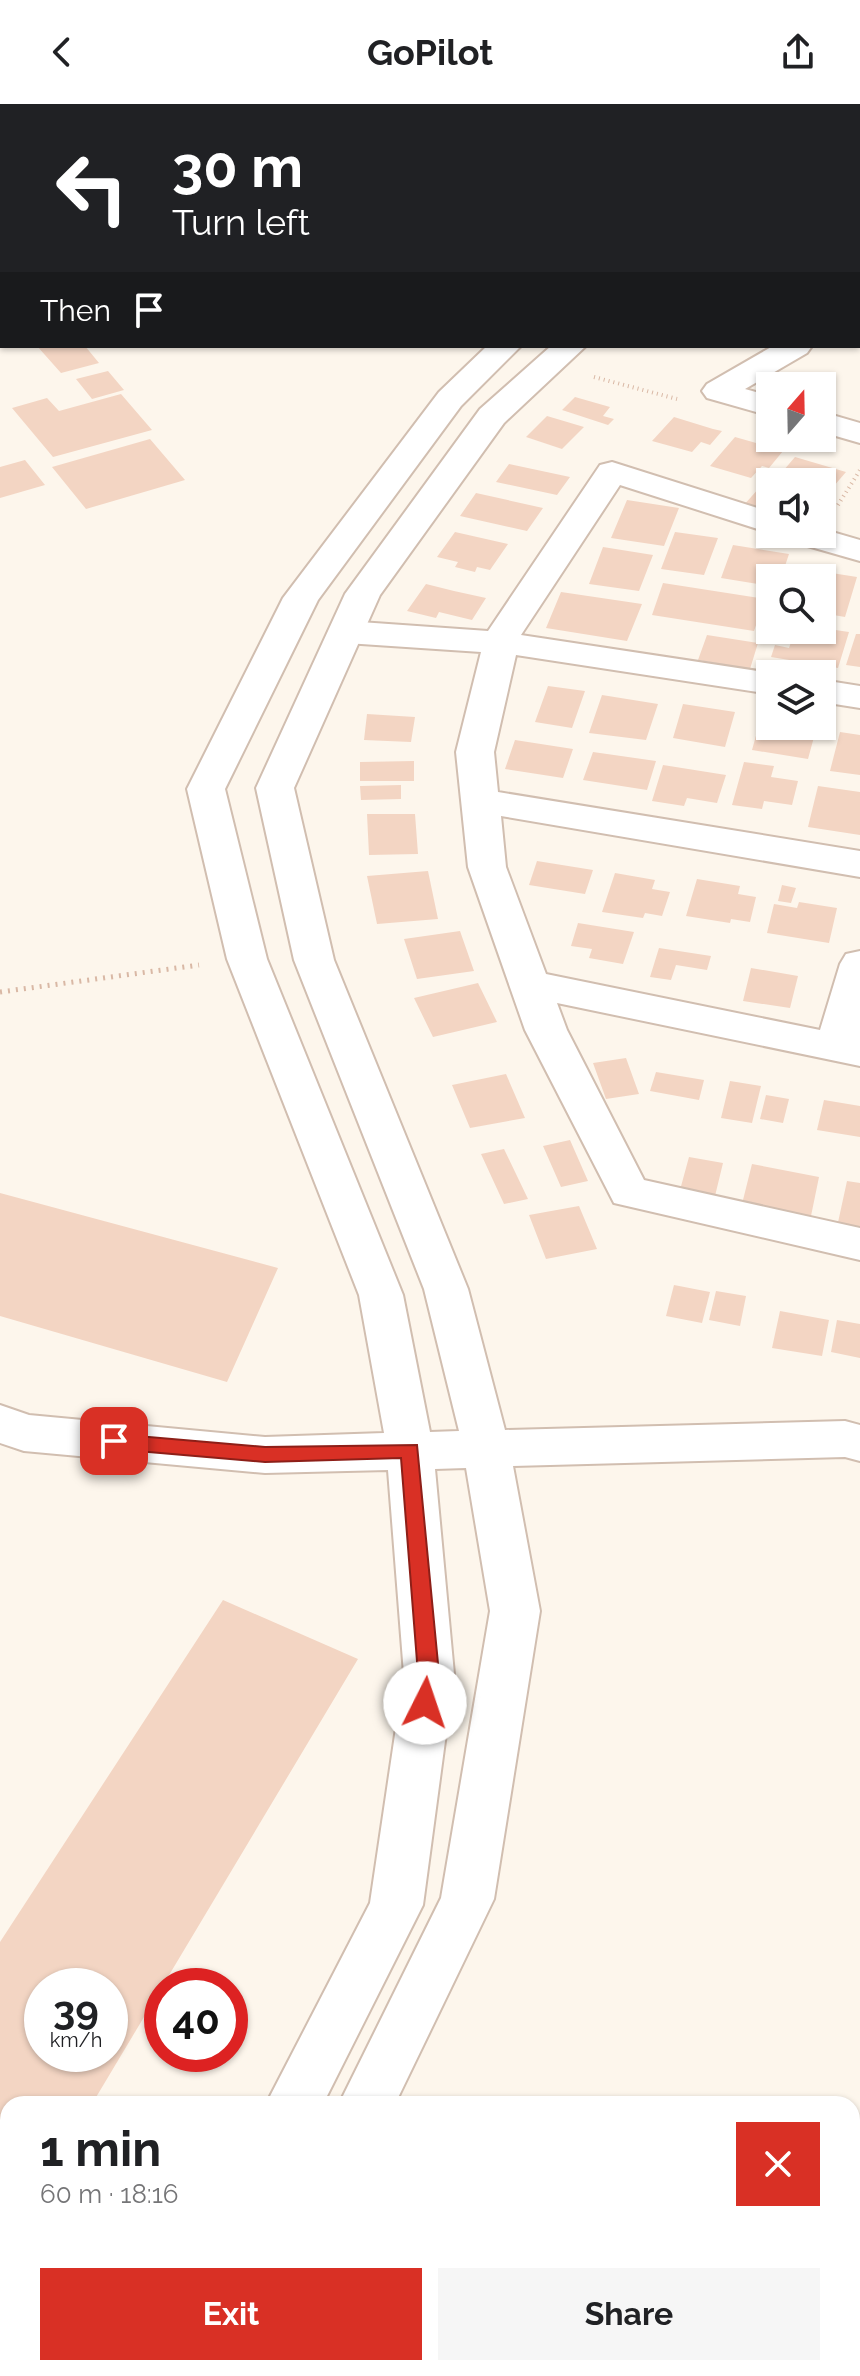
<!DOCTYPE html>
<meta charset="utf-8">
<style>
:root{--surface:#fff;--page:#f6f6f6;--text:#202124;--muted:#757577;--accent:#d93025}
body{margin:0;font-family:Raleway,sans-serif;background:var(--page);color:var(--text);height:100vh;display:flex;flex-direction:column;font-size:30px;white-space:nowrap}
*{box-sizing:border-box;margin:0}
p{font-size:26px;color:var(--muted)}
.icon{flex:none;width:44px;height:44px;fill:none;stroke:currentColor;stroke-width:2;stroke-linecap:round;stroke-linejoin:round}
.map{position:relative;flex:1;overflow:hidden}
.panel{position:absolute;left:0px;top:1992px;width:860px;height:280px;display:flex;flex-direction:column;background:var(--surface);border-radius:24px 24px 0 0;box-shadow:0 2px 6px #0004}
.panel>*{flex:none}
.hud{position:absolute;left:0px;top:0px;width:860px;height:244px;box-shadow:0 2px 6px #0004;background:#202124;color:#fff;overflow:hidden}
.needle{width:52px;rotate:20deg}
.buttons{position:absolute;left:756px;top:268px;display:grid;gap:16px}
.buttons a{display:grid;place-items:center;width:80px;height:80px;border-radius:0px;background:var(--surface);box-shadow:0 2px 6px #0004;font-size:40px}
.speed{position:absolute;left:24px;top:1864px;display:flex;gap:16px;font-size:40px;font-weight:700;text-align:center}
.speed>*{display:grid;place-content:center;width:104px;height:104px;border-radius:50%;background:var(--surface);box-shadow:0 2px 6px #0004;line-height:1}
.speed small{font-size:20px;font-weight:400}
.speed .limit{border:12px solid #d22;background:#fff;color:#111}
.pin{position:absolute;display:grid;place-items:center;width:68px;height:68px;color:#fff;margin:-34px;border-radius:16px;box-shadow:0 4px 12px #0006}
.me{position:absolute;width:88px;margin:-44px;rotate:4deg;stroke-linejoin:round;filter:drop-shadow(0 0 6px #0008)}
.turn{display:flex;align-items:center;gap:28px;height:168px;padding:0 40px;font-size:36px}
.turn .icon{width:104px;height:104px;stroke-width:2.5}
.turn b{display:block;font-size:56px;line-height:68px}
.then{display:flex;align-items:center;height:76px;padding:0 40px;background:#0003;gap:16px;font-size:30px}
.round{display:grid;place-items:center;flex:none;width:84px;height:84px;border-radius:0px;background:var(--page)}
.headline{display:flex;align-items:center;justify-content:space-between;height:136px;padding:0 40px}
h1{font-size:48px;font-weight:700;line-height:60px}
.primary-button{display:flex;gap:16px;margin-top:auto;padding:16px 40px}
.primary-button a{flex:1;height:92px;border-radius:0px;background:var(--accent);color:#fff;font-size:32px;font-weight:700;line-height:92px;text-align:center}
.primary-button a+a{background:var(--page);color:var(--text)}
header{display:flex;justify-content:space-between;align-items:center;height:104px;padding:0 40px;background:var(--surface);font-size:36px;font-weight:700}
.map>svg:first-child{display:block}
</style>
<header><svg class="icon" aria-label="back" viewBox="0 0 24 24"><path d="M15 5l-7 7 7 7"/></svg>GoPilot<svg class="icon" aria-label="share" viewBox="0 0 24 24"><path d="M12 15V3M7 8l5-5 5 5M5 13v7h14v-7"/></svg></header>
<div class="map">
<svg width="860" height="2272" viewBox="0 0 860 2272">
<rect width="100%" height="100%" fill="#fdf6ec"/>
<path fill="#f3d5c3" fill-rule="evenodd" d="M37,242H85L99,259L61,269Z
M108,267L124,286L92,295L76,275Z
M121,290L152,326L53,353L12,304L47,294L59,307Z
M575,293L610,303L603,312L614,315L608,321L562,306Z
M547,312L584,323L562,345L526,333Z
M674,313L713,325L722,327L710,341L701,338L692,348L652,337Z
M735,333L777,345L783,347L769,364L762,362L751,374L710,362Z
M150,335L185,376L86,405L52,363Z
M795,353L846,368L827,390L822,388V378H789L777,374Z
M25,356L45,381L0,394V363Z
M509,360L570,373L557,391L496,378Z
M760,383L770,386V410L743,402Z
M476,389L543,404L527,427L460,412Z
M627,396L679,404L664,442L611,434Z
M455,428L508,440L490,466L477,463L475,468L455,463L458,458L437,453Z
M675,428L718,434L704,471L661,465Z
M733,441L789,450L781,474H770V482L721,474Z
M603,443L653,451L639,487L589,480Z
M800,464L857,473L845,513L822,509V474H797Z
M663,479L765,495L754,527L652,511Z
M426,480L454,487L486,494L472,516L439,508L436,514L407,507Z
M561,488L642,500L627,537L546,524Z
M822,524L849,528L838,564L771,553L775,541L789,544L795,526Z
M856,530H860V563L846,561Z
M707,531L758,539L750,565L698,556Z
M548,582L585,587L572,624L535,618Z
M602,591L658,600L646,636L589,629Z
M683,600L735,608L725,643L673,634Z
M367,610L415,613L411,638L364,636Z
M762,610L770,611V622H817L808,655L752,646Z
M840,628L860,631V671L830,667Z
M515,636L573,645L563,674L505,665Z
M593,648L656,657L647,686L583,676Z
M414,657V677H360V658Z
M744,658L774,662L771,673L798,677L792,701L764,697L762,705L732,701Z
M663,661L726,671L717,699L687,694L684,702L652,697Z
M401,681V695L361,696L360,682Z
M818,682L860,688V731L808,723Z
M367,710H415L418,750L369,751Z
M537,757L593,766L585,790L529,781Z
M428,767L438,815L377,820L367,772Z
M615,769L655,776L652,785L670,788L662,812L645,809L643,814L602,808Z
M697,775L740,782L738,790L756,793L750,818L731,815L730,819L686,812Z
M782,781L796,784L791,799L778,797Z
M799,798L837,804L829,839L767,829L774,800L797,804Z
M578,819L634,828L623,860L589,854L592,845L571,842Z
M460,827L474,867L417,875L404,835Z
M659,844L711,852L707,866L676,861L671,876L650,873Z
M751,864L798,872L790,904L743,897Z
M478,879L497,918L433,933L414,894Z
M626,954L639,990L606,995L593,959Z
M656,968L704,976L699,996L650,987Z
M506,970L525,1014L470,1024L452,981Z
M730,977L761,982L752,1019L721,1014Z
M766,991L789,995L783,1019L760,1015Z
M824,996L860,1002V1033L817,1026Z
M570,1036L588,1077L561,1083L543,1042Z
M504,1045L528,1095L504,1100L481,1050Z
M689,1053L723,1059L715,1092L680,1086Z
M752,1060L819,1073L811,1112L742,1100Z
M847,1077L860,1079V1127L837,1123Z
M0,1089L278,1164L227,1278L0,1212Z
M579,1102L597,1145L546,1155L529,1111Z
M674,1181L710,1188L702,1219L666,1212Z
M716,1187L746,1192L740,1222L709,1216Z
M780,1207L829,1216L822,1252L772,1244Z
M837,1216L860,1220V1254L831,1248Z
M223,1496L358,1555L92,2000H8V2069L0,2065V1838ZM42,1882H110V1950H42Z"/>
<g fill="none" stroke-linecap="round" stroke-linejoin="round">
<defs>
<path id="minor" d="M656,0H685L686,2H657Z
M0,100H2V118H0Z
M773,242H812L807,249L745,285L770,292V312L707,294L702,287L707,280Z
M822,308L860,319V339L822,328Z
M612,358L770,408V429L620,381L521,531L778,570H770V590L516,551L494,648L498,688L860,747V773L501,712L506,763L546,870L820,926L840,860L846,850L860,847V962L557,899L567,926L644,1076L860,1124V1156L614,1099L525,926L468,763L456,648L481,548L346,539L333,536L328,528L333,520L346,517L488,527L600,361Z
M822,425L860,436V457L790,437L785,430H822Z
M822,576L860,582V604L822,598Z"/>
<path id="tertiary" d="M860,61V79L858,80V62Z
M487,242H521L461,302L318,496L225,685L267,855L403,1191L430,1328L459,1327L424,1185L294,856L256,684L345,490L480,305L551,242H586L504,319L380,491L294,684L334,856L468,1185L505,1326L845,1317L860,1321V1357L845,1353L513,1362L540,1507L494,1795L395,2000H339L441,1794L490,1507L466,1364L435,1365L454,1570L423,1801L323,2000H266L370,1799L404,1570L388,1366L265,1369L24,1347L0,1339V1301L29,1311L265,1333L384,1329L359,1191L227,855L187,685L283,494L439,288Z
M130,2264H190L186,2272H126Z
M208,2264H268L264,2272H204Z"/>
</defs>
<use href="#minor" stroke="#d1beb0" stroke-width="4"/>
<use href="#tertiary" stroke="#d1beb0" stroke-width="4"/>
<path stroke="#d9b8a5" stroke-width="4" stroke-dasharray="1 4" stroke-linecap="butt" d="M594,273L677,295
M838,401L860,366"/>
<path stroke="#d9b8a5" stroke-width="5" stroke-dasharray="2 6" stroke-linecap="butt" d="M0,888L199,861"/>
<path stroke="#d9b8a5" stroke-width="6" stroke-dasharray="2 7" stroke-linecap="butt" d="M852,2185L860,2157
M0,2236L8,2240
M56,2264L72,2272
M449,2264L467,2272
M392,2272L398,2264
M827,2272L829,2264"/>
<use href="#minor" fill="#fff" fill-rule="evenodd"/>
<use href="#tertiary" fill="#fff" fill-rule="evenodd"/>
</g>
<path fill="#d93025" stroke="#8d1f18" stroke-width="2" d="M114,1330L265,1343L417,1341L439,1570L432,1605L425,1608L417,1605L414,1599L418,1570L401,1354L265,1358L114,1345L107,1343L105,1337L107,1332Z"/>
</svg>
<div class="buttons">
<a><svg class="needle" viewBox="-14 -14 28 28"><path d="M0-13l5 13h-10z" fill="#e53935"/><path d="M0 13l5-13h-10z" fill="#757577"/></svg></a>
<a><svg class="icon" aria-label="sound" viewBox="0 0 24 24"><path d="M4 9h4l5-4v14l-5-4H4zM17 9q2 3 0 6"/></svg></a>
<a><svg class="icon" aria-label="search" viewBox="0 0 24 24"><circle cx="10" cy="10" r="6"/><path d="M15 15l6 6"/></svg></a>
<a><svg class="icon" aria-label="layers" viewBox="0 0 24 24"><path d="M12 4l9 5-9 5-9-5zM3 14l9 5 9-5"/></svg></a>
</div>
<div class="speed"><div>39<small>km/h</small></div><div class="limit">40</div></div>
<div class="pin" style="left:114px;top:1337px;background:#d93025"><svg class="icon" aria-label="arrive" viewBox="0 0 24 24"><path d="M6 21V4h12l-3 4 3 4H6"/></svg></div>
<svg class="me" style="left:425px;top:1599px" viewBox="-20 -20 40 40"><circle r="19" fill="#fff"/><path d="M0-13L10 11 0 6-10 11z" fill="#d93025"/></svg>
<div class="hud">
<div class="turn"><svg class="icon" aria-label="left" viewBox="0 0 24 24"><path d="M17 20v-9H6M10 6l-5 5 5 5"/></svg><div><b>30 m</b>Turn left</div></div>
<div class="then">Then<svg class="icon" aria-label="arrive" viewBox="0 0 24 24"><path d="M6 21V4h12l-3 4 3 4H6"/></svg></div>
</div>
<section class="panel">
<div class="headline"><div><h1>1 min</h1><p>60 m · 18:16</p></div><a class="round" style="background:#d93025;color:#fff"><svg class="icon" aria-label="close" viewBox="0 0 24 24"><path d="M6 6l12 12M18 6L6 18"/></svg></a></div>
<div class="primary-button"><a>Exit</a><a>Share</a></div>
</section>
</div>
